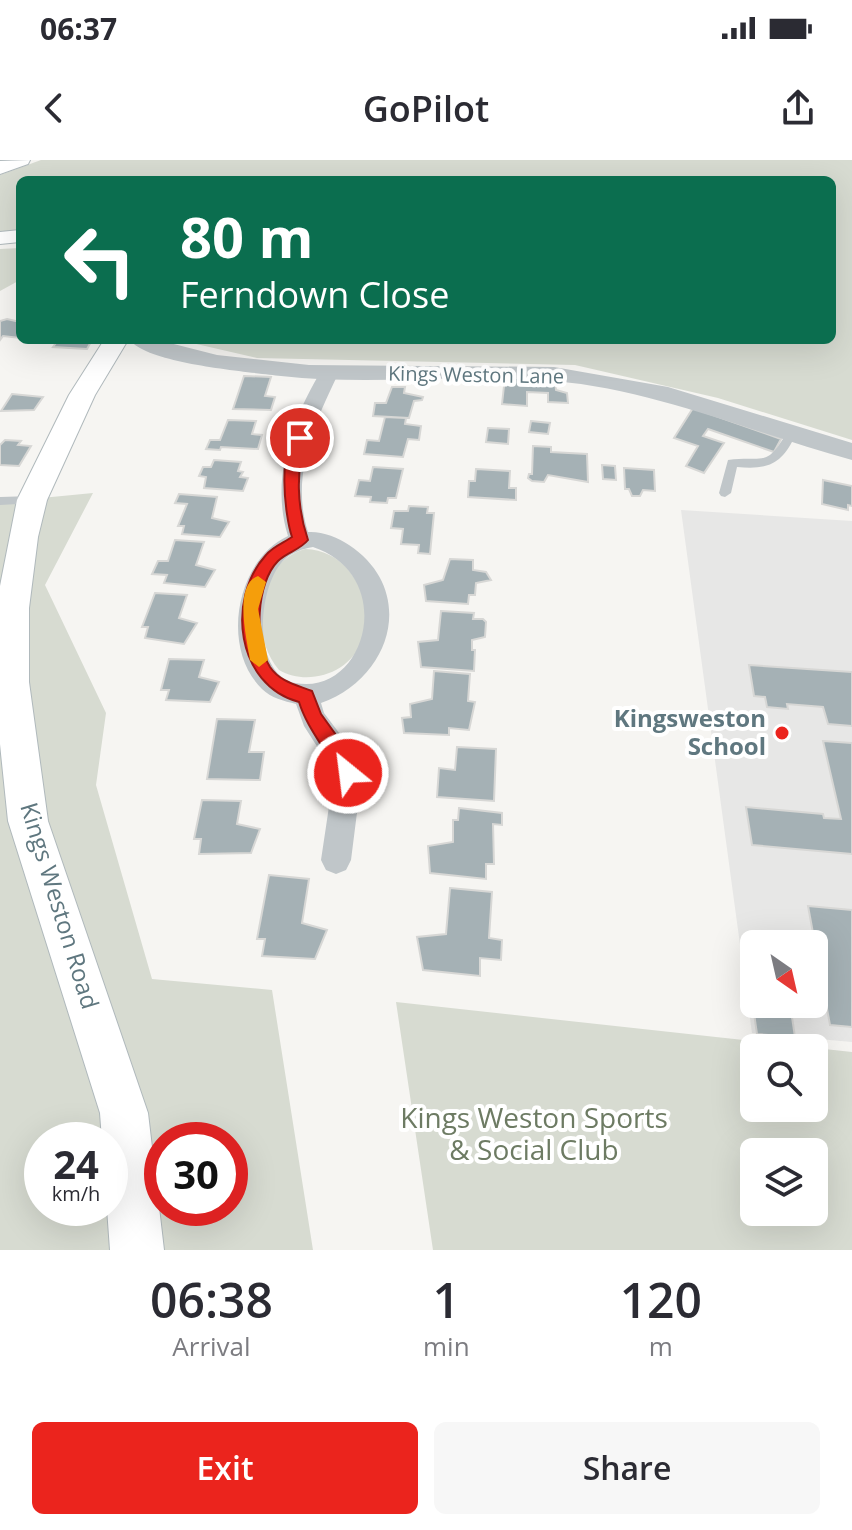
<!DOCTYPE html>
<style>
:root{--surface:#fff;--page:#f7f7f7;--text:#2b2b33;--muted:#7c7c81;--accent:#eb241d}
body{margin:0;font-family:"Open Sans",sans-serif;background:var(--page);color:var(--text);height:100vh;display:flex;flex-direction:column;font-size:30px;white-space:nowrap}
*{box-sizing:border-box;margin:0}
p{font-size:26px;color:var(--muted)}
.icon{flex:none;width:44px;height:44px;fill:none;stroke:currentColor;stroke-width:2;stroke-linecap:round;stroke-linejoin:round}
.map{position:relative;height:1090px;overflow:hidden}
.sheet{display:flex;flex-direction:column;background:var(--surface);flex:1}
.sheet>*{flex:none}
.top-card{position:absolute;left:16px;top:16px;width:820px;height:168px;border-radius:12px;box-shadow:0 8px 32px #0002;background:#0b6e4f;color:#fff;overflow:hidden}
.needle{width:52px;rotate:146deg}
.buttons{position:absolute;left:740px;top:770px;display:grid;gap:16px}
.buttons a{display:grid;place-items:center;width:88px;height:88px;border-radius:12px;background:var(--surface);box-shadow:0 8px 32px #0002;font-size:40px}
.speed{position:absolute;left:24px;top:962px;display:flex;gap:16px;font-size:40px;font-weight:700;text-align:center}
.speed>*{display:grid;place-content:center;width:104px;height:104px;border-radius:50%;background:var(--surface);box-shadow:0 8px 32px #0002;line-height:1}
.speed small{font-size:20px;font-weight:400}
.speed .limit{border:12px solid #d22;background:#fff;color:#111}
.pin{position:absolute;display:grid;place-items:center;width:68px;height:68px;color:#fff;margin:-34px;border:4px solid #fff;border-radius:50%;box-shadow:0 2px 8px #0007}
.me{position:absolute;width:88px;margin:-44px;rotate:331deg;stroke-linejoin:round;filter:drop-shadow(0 0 6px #0008)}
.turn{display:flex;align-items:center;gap:28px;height:168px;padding:0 32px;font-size:36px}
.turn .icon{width:104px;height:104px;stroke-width:2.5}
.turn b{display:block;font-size:56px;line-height:68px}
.eta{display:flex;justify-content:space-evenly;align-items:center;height:136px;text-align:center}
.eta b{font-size:48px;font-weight:600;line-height:56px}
.primary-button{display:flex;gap:16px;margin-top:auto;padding:16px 32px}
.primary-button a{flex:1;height:92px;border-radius:12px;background:var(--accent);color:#fff;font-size:32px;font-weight:600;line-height:92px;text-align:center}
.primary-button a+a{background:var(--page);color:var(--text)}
.status{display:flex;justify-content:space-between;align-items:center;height:56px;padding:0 40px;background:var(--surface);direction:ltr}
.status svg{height:22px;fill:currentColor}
header{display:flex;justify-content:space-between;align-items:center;height:104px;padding:0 32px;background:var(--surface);font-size:36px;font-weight:600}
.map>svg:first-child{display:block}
</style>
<div class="status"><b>06:37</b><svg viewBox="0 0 49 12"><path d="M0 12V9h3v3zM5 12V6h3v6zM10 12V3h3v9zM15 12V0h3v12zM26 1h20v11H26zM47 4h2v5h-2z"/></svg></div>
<header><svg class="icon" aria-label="back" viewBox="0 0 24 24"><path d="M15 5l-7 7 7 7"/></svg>GoPilot<svg class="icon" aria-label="share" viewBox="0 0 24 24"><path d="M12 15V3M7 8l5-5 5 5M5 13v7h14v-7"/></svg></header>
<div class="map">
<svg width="852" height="1090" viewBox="0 0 852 1090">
<rect width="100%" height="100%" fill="#f6f5f2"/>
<path fill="#e7e7e6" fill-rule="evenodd" d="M681,350L852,361V882L752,873ZM754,784H814V844H754Z"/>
<path fill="#d7dbd1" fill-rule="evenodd" d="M41,0H852V280L718,238L575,205L257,198L179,180H832V20H20V70L0,73V15Z
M20,88V120L0,131V89Z
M93,333L45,425L106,553L96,625L152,819L272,830L313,1090H0V342ZM42,980H110V1048H42ZM162,980H230V1048H162Z
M305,389C350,390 376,440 362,480C351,513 308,527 279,510C248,474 257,402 305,389Z
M396,842L852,892V1090H433ZM754,888H814V948H754ZM754,992H814V1052H754Z"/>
<path fill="#a5b1b5" stroke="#d7d7d5" stroke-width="2" d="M7,159L20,162V178L3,176L0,180V161Z
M58,180H92L87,189L53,187Z
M244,216L271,217L265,236L275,237L271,250L233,249Z
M505,217L555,220L556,230L567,233L568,243L548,242V233L527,232V246L502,244Z
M392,227H405L404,233L423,237L422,240L414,241L409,258L373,256L375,243H386Z
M12,234L43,237L34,250L1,251Z
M693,248L781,279L774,292L708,269L703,276L724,283L704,313L686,306L698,286L674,278Z
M385,257L406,258L405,264L421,266L419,280L408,279L403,297L364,294L367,280L379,281Z
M228,260L256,261L252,274L262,275L258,289L221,287L220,290L206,289L210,280H220Z
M531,261L550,263L548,274L529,272Z
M488,268L509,269L508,284L486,282Z
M5,280L21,281L18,285L31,286L19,306L0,305V285Z
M533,286L551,287V292L587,294L588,322L548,315L544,322L532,321L528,318L529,314H532Z
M214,300L241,302L238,311L243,312L240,317L248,318L243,331L204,328L206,317L199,316L203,307H211Z
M602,305L615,306L616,320L603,319Z
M373,307L403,309L396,338H388L387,343L370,342L371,337L355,336L359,320L370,321Z
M624,308L654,310L655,331L643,330L640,336H632L629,329H625Z
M476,309L510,311L509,328H516V340L468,337L469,321H475Z
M823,320L852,326V346L848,345V350L822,344Z
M179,334L217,337L212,358L229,362L220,377L182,374L184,366H178L187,344L175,343Z
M409,346L428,347L427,353H434L430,394L418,393L419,385L401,384L403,369L391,368L394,351H408Z
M175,380L204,382L196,405L215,410L205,427L164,423L167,415L152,414L158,401H168Z
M450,399L473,400V410L486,412L491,420L476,423L475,435H469L468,444L426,441L424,425L443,420Z
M155,433L187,435L179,458L197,463L184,484L145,478L148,467H142Z
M441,451L474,453L473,459H483L486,462L485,477L472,480V490H475L474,511L421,507L418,482L438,480Z
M169,499L204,500L199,517L219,522L210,542L166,540L169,530H161Z
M749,505L852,512V566L828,564L823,547L787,544L788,549L767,547L765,537L754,536Z
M434,511L470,514L468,541L475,542L469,570L449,568V575L404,573L402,558L411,557L410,544L432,539Z
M217,559L255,560L249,592H264L260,620L207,619Z
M823,581L852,583V694L752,685L746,647L823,654L824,658L841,659Z
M457,587L496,589L494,641L437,637L439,608L455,610Z
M202,640L241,641L237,664L260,669L251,693L199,694L201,679H194Z
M459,648L502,653V665L493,664L494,704H486V719L430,713L428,686L453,682V660H458Z
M269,715L309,719L302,763L327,770L315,799L262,796L265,779H257Z
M450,728L492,732L489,778L502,780L501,800L480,798V816L423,810L417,777L446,774Z
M808,746L852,750V867L830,865Z
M746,798L754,799V844H790L795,877L757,874Z"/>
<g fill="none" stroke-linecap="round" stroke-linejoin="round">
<defs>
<path id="secondary" d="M30,0L28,4L0,14V1Z
M20,70V82L0,84V72Z
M104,180H128L95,235L47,340L38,377L29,448V522L48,661L148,953L164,1090H110L107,1048H110V980H102L100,953L8,661L0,584V426L17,340L69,235Z"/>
</defs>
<use href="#secondary" stroke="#b0b9bc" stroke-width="2"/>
<path fill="#c0c6c9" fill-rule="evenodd" d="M791,270L796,274C782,304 769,310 737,307L731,333L725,337L721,336L719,333L728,300C764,295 766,309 787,272Z
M32,336L36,337V343L0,345V337Z"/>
<path fill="#c0c6c9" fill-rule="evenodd" d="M330,206L339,212C315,262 290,316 308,372C321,371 338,377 349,385C417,430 393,517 321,543L324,553L352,590L362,613L351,700L346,710L336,714L326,710L321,700L334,613L304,566L296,544C284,541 271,538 262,529C220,488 236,400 288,376C270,319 292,258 323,208ZM313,387C399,416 366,537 295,523C250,513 258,423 285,399C293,392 302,389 313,387Z"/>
<path fill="#c0c6c9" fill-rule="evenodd" d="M130,180H158L217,195L309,205L554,207L668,227L852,283V300C753,273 657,230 554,221C463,213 371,226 281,216C250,212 148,204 130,180Z"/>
<use href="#secondary" fill="#fff" fill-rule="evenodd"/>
</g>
<path fill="#eb241d" stroke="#991713" stroke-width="2" d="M300,273L307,278C295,309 297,348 308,380C300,390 287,392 278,401C256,423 254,481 270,507C280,522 297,525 312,531L321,554L349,593L358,613L355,620L348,622L341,620C329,592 308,571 299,542C236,525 226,439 266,395C272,387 283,383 292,377C285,357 276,283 300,273Z"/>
<path fill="#f59e0b" d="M258,416L266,422L258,449L268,500L259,507L250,500C247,480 233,425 258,416Z"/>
<circle fill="#eb241d" stroke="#fff" stroke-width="3" cx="782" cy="573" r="8"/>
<g text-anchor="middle" stroke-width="8" stroke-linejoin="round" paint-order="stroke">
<g font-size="20" fill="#5f777f" stroke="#fff">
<text transform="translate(476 215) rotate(1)" y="7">Kings Weston Lane</text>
</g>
<g font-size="24" font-weight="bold" fill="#5f777f" stroke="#fff" text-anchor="end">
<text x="766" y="567">Kingsweston<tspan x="766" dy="28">School</tspan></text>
</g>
<g font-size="24" fill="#5f777f" stroke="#fff">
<text transform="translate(59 746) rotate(73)" y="8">Kings Weston Road</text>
</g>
<g font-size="28" fill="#6d7b63" stroke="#fff">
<text x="534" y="968">Kings Weston Sports<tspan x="534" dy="32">&amp; Social Club</tspan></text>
</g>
</g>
</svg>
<div class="buttons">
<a><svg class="needle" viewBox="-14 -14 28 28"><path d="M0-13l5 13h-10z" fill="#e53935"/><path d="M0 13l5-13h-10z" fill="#7c7c81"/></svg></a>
<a><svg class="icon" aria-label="search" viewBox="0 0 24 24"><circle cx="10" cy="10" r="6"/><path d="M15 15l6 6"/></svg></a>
<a><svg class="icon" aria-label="layers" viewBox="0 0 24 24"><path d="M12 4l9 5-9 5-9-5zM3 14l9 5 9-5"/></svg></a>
</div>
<div class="speed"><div>24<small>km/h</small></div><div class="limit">30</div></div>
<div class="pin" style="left:300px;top:278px;background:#d93025"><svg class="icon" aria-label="arrive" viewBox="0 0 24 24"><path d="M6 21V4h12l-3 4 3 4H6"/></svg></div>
<svg class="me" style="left:348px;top:613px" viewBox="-20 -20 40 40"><circle r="17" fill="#eb241d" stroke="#fff" stroke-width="3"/><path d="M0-11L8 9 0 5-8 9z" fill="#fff"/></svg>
<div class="top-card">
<div class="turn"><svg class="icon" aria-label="left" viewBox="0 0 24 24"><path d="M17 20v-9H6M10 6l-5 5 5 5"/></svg><div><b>80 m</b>Ferndown Close</div></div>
</div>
</div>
<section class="sheet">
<div class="eta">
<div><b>06:38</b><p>Arrival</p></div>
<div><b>1</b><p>min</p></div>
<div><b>120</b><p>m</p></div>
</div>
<div class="primary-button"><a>Exit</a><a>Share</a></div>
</section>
